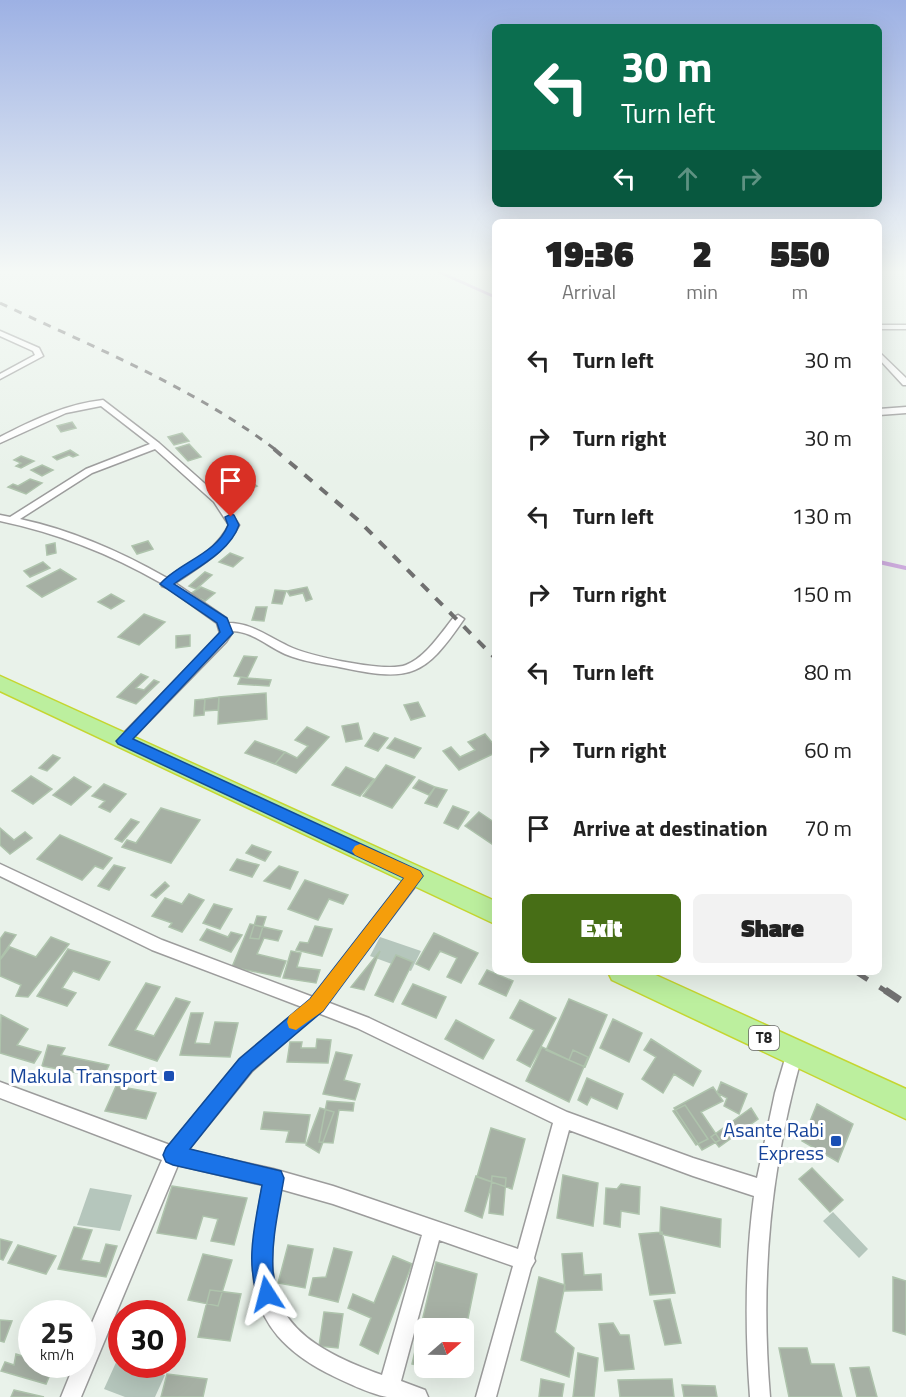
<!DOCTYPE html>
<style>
:root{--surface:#fff;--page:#f2f2f2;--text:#222;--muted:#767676;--accent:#476e16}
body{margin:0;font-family:"Titillium Web",sans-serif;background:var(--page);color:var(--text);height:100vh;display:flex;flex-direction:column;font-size:22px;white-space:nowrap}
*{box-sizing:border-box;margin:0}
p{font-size:20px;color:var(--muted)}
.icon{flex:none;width:33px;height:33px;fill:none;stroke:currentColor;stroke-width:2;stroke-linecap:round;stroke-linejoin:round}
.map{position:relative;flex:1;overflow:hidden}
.side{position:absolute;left:492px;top:219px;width:390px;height:756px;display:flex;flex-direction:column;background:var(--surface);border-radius:9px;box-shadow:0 6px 24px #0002}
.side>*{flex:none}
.top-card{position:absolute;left:492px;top:24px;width:390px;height:183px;border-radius:9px;box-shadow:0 6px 24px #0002;background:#0b6e4f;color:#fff;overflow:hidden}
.needle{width:39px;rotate:70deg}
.fabs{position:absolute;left:414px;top:1318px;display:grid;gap:12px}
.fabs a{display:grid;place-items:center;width:60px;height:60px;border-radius:9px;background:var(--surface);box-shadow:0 6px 24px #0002;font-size:30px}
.speed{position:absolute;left:18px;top:1300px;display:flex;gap:12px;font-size:30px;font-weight:700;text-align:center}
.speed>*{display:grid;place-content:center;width:78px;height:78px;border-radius:50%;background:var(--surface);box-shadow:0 6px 24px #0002;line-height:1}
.speed small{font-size:15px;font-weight:400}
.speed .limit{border:9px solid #d22;background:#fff;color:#111}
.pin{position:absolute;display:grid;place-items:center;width:51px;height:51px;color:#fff;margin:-62px -26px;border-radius:50% 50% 50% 0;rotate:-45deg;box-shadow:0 0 6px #0007}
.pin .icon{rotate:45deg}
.me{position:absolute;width:66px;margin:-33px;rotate:351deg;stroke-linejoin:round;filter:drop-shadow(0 0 4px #0008)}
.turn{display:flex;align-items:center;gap:21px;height:126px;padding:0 30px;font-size:27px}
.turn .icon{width:78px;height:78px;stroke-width:2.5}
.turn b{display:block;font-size:42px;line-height:51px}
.lanes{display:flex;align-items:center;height:57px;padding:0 30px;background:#0003;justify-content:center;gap:30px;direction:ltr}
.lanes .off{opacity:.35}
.eta{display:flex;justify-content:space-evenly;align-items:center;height:102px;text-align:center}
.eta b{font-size:36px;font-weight:800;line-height:42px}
.cta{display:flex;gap:12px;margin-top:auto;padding:12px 30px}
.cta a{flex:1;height:69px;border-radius:9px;background:var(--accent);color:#fff;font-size:24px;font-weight:800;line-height:69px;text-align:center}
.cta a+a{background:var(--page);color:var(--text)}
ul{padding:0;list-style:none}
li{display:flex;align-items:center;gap:18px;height:78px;padding:0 30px}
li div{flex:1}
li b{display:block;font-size:22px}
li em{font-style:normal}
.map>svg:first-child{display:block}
</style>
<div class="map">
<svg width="906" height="1397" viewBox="0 0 906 1397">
<rect width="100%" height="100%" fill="#e9f2ea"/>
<path fill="#b5c6bc" d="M380,937L421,951L411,971L370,956Z
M90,1188L132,1195L120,1231L77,1225Z
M833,1212L868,1249L859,1258L823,1221Z
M118,1358L121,1359L122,1365H138L165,1375L155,1397H125L104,1389Z"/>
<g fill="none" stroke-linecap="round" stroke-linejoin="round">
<path stroke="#cdacdd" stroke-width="3" d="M439,272L495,297"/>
<path stroke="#cdacdd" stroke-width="4" d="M879,562L906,568"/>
</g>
<path fill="#a6b0a4" stroke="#aec3ac" stroke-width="1.5" d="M72,422L76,428L61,432L57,426Z
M182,433L189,441L174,445L168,437Z
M189,444L201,457L188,461L176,448Z
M70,450L78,455L73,457L69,455L57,460L53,457Z
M21,456L34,461L21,468L16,466L21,463L14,460Z
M42,465L53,470L42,476L31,470Z
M244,477L257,486L248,490L236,480Z
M30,479L42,483L26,494L8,487L13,484L18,486Z
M148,541L153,549L137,554L132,546Z
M55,543L56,553L47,555L46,545Z
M230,553L243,558L233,567L219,562Z
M43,562L50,568L30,577L24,571Z
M60,569L76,579L42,597L27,586Z
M205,572L212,575L196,589L189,586Z
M201,587L215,593L205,601L190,594Z
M307,587L312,599L306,601L303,593L290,596L287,591Z
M275,590L286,591L282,604L272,603Z
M111,594L124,601L111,609L98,602Z
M256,607H267L264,621L252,620Z
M144,614L165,622L139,645L118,637Z
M190,635V646L176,648V636Z
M244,656L257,657L247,678L234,676Z
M141,674L148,677L136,688L144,690L154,680L159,682L136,704L117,697Z
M241,677L247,678L271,680L269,686L238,684Z
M266,693L267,719L218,724L219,697Z
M219,697L218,710L204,711L205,699Z
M205,699L204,715L194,716L195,700Z
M418,702L425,716L411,720L404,705Z
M358,723L362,739L346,742L342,726Z
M307,727L329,737L296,773L275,764L285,752L297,758L308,746L295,740Z
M374,733L388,738L378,751L365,746Z
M485,734L495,746V753L459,770L443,751L451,747L460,757L475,750L468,742Z
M395,738L421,748L414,758L387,748Z
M255,741L285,752L275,764L245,753Z
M53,755L60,758L47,771L39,768Z
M386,765L415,777L392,808L363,796Z
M346,767L374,779L360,796L332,785Z
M31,776L52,789L33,804L12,791Z
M74,777L91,787L71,805L53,795Z
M419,780L435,787L429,795L413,788Z
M104,784L126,794L110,812L99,807L105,801L92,796Z
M435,787L447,790L437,807L425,803Z
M453,806L469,812L458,829L444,823Z
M161,808L200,820L171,863L122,847L127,840L136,843Z
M479,812L495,823V846L465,826Z
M131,819L139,822L122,842L115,839Z
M0,828L14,840L25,832L32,838L10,854L0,845Z
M60,835L112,858L103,869L95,866L82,880L37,859Z
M252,845L271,852L265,861L246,853Z
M237,859L259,865L252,877L230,870Z
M114,865L125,868L109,890L98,886Z
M279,866L298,872L290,889L264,881Z
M305,880L348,895L343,904L329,899L318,920L288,909Z
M165,882L169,886L156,898L151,895Z
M189,894L204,900L182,932L169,927L172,923L152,916L165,898L182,904Z
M214,904L232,909L220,929L203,923Z
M257,916L266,917L259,939L250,938Z
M250,924L282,931L278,941L264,938L257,954L286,961L280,977L232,967Z
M315,926L332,929L322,956L296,950L300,942L308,943Z
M207,929L228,937L231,932L242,935L231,952L200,940Z
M5,932L16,935L0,959V939Z
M434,933L478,953L461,983L447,977L457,958L440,951L429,970L416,964Z
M51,937L69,944L28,997L16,996L21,985L0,976V960L10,947L36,957Z
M68,949L110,962L99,980L73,971L62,988L76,993L67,1006L37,996Z
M291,951L301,953L297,967L320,970L316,983L283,978Z
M380,951L364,990L351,987Z
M396,955L413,962L393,1002L375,995Z
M487,970L513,981L506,996L479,984Z
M146,983L160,987L135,1030L154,1036L176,998L190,1002L157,1061L109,1045Z
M413,984L446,997L436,1018L402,1004Z
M569,999L607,1015L585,1067L546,1050Z
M520,1000L556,1018L530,1067L517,1060L534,1030L510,1018Z
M191,1013H203L195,1043L210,1044L215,1022L238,1023L230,1057L180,1055Z
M1,1015L28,1029L17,1045L41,1052L34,1063L0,1053Z
M613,1019L642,1033L629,1062L600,1048Z
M456,1020L494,1040L483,1059L445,1039Z
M317,1039L331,1040L328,1063L287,1062L290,1042H302L301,1048H316Z
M651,1039L701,1071L693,1086L674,1074L663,1093L642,1079L656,1057L644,1050Z
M48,1045L65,1048L61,1055L109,1065L103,1078L42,1066Z
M542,1047L569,1060L573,1050L588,1057L569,1102L526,1081Z
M336,1052L352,1055L344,1080L360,1084L355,1100L323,1094Z
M587,1078L623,1094L617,1109L591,1097L587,1105L578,1100Z
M721,1082L747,1094L739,1114L724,1106L727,1098L717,1093Z
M116,1086L156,1093L146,1119L105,1111Z
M713,1087L723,1101L701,1112L720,1140L702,1150L674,1108Z
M327,1101L354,1103L353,1111L339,1110L333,1143L319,1142Z
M817,1104L853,1124L838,1162L802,1141Z
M685,1105L708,1139L696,1145L673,1111Z
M320,1108L334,1112L319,1153L306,1145Z
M751,1108L758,1119L719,1147L711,1137Z
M264,1112L310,1115L305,1143L286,1142L289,1131L261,1129Z
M491,1128L525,1139L512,1189L477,1177Z
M812,1168L843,1200L830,1212L799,1179Z
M563,1175L598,1183L593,1226L557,1218Z
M476,1176L492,1182L482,1218L465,1211Z
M492,1176L506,1178L503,1215L489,1213Z
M621,1184L640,1187L639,1214L621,1211L620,1227L604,1224L606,1188L617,1189Z
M172,1186L247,1198L234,1245L211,1241L218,1219L203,1216L196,1239L157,1233Z
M661,1207L721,1219L720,1247L660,1234Z
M74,1227L92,1230L81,1260L100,1263L106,1244L117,1246L106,1277L58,1269Z
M662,1232L675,1293L650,1295L639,1234Z
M0,1239L12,1242L3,1260L0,1259Z
M18,1245L56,1256L46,1274L8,1263Z
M288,1245L313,1249L305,1288L278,1283Z
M334,1248L352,1252L338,1302L309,1295L313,1278L326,1277Z
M582,1253L584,1275L601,1274L602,1290L565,1291L562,1254Z
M203,1254L232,1260L218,1306L188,1300Z
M393,1256L412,1264L378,1354L360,1345L371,1318L348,1308L353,1294L374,1303Z
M436,1262L477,1274L465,1333L464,1329H424V1367L412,1364Z
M539,1277L565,1285L555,1332L574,1348L569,1377L521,1360Z
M893,1277L906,1281V1335L893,1331Z
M210,1290L241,1294L230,1341L198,1337Z
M670,1299L681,1343L665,1345L654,1301Z
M324,1312L343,1314L338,1348L319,1346Z
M0,1320L12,1321L4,1342L0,1341Z
M613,1323L620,1335H629L634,1369L605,1371L599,1324Z
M779,1348H807L811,1364H834L842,1397H789Z
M578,1353L598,1358L594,1397H573Z
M16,1354L32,1359V1365H54L46,1384L1,1371L5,1362L14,1365Z
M869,1367L877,1397H857L850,1368Z
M167,1374L207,1379L203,1397H161Z
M541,1379L564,1384L562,1397H539Z
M672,1379L674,1397H620L618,1380Z
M682,1385L715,1386L717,1397H684Z
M14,1390L44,1397H11Z"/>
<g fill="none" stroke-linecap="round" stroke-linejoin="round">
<defs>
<path id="minor" d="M879,325H906V329H879Z
M0,331L39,348L43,356L0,379V374L35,355L33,351L0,336Z
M879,352L906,378V385H903L879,359Z
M103,400L159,443L221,498L239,525C225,553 200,566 175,583L226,618L228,623C252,623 268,637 288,646C308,656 386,673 406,665C426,657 441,633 454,617L458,615L464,619C425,676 411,682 344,668C324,664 304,662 285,654C267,646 252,631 231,631L232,633L226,642L127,744H119L117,741L119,738L218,636L220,633L217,623L168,588L162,586L161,583C110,554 58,533 0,521V515L10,517L86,469L150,444L101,406L66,413L0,443V437C33,420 66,404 103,400ZM155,449L214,502L229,525C216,551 191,563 167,578C121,552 72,530 20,519L92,473Z
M906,407V413L879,415V409Z
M0,864L162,940L313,997L410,872L415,870L420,872L422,876L420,880L327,1002L369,1018L567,1112L693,1158L757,1178L775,1093L787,1052L789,1047L795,1044L801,1047L803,1052C770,1168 760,1277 770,1397H750C745,1329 745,1263 754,1196L693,1176L569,1130L534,1258L535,1261L531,1268L496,1397H476L513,1266L439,1240L401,1381L425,1390L428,1397C415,1397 400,1397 387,1397C370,1394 343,1381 327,1373C240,1327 247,1270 263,1185L178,1165L81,1397H61L74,1365H82V1346L162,1160L0,1098V1082L170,1145L240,1059L302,1007L152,950L0,876ZM318,1013L357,1028L553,1123L518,1249L333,1186L273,1169L188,1150L252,1071ZM280,1189L333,1204L422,1235L382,1375C274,1336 259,1299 280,1189Z"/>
<path id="trunk" d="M0,676L495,901V924L0,691Z
M608,972H649L906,1089V1119L612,980Z"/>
</defs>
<use href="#minor" stroke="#9c9c9c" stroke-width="3"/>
<use href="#trunk" stroke="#c5d630" stroke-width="3"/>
<use href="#minor" fill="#fff" fill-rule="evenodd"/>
<use href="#trunk" fill="#bcef9e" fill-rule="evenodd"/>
<path stroke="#707070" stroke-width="3" stroke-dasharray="8 8" stroke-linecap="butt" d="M0,303C93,347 193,387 276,450"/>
<path stroke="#707070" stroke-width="4" stroke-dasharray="10 10" stroke-linecap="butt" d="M274,449L358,520L495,658"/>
<path stroke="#707070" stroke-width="5" stroke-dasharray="14 14" stroke-linecap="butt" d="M856,972L887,992"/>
<path stroke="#707070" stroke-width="7" stroke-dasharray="18 18" stroke-linecap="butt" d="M885,990L906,1004"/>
</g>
<linearGradient id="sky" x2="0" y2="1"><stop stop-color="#9db1e4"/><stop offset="0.58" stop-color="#f5f9f6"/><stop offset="1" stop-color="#f5f9f6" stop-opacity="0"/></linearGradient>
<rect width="906" height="468" fill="url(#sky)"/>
<path fill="#1a73e8" stroke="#114b97" stroke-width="1.5" d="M231,514L234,515L239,525C230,552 196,568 174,584L227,618L233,633L133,739L420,871L423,876L323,1011L252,1071L190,1149L281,1171L284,1178C279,1208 271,1240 273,1271C274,1283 280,1291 275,1302L267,1305L260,1302C244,1265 255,1224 262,1185L173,1165L166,1162L163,1155L166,1148L239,1059L310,999L404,878L118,744L116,741L220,632L217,623L160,584C179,562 217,554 228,525L225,517Z"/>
<path fill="#f59e0b" d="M360,844L420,871L423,876L323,1011L296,1030L289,1028L287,1022L289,1016L310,999L404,878L355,855L352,851L355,846Z"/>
<g fill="#1a4fb4" stroke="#fff" stroke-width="2">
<rect x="163" y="1070" width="12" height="12" rx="3"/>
<rect x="830" y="1135" width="12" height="12" rx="3"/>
</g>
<g text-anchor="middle" stroke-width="6" stroke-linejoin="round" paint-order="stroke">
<rect fill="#fff" stroke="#646464" stroke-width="1.5" x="749" y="1026" width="30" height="24" rx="4.5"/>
<g font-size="15" font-weight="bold" fill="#222">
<text x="764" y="1043">T8</text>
</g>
<g font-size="20" fill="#164399" stroke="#fff" text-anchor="end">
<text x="157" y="1083">Makula Transport</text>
<text x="824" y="1137">Asante Rabi<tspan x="824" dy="23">Express</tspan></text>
</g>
</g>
</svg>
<div class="fabs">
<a><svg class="needle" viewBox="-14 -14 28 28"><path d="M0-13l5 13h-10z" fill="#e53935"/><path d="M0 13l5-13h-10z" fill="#767676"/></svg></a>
</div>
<div class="speed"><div>25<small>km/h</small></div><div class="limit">30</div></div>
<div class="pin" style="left:231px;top:517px;background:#d93025"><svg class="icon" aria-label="arrive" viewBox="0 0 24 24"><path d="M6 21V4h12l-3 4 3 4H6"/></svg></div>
<svg class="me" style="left:267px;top:1294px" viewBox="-20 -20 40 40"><path d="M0-17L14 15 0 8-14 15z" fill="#1a73e8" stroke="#fff" stroke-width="4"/></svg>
<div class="top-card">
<div class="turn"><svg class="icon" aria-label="left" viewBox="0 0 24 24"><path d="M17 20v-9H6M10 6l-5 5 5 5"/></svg><div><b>30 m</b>Turn left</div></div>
<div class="lanes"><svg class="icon" aria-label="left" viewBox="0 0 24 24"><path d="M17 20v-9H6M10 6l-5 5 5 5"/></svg><svg class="icon off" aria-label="ahead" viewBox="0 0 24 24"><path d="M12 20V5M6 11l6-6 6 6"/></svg><svg class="icon off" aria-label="right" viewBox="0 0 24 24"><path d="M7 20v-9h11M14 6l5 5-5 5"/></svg></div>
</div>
<section class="side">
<div class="eta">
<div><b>19:36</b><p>Arrival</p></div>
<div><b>2</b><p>min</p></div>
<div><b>550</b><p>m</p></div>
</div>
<ul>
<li><svg class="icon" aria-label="left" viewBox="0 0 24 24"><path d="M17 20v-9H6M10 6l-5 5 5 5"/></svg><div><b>Turn left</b></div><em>30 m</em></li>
<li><svg class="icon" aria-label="right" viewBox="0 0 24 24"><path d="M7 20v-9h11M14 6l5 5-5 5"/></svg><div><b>Turn right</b></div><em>30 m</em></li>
<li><svg class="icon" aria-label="left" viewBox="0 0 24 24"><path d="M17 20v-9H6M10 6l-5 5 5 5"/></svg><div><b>Turn left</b></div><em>130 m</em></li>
<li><svg class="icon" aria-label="right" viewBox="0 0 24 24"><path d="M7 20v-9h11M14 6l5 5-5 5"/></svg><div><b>Turn right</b></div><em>150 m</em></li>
<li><svg class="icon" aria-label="left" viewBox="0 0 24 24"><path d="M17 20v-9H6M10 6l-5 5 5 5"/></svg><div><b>Turn left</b></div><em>80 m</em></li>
<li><svg class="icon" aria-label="right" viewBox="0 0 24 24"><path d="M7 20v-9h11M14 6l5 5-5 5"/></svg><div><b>Turn right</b></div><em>60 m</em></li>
<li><svg class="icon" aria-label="arrive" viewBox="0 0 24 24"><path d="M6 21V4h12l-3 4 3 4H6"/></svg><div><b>Arrive at destination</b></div><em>70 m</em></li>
</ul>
<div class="cta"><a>Exit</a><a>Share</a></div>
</section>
</div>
